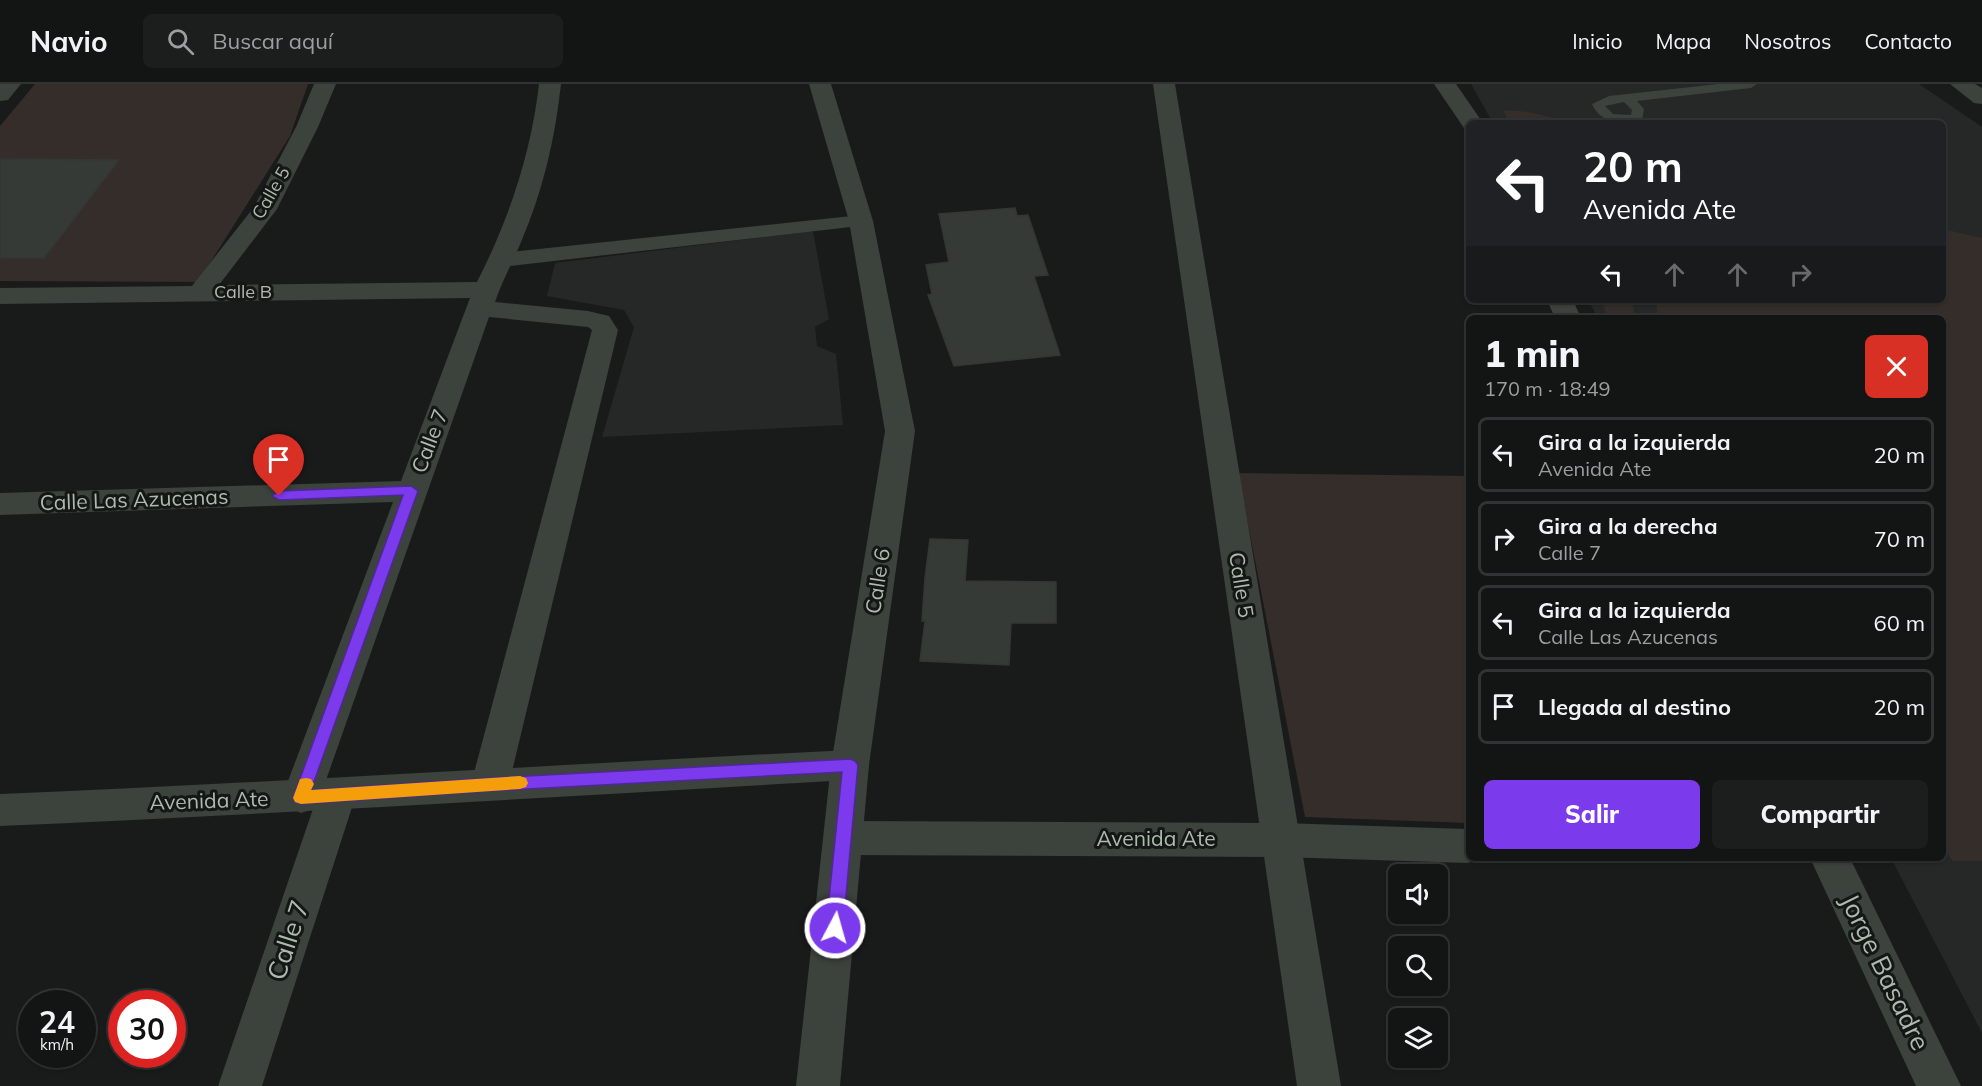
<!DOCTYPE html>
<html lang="es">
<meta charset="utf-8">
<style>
:root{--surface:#131414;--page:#1c1d1d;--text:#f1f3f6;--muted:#9d9ea0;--line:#323334;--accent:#7c3aed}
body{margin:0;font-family:Mulish,sans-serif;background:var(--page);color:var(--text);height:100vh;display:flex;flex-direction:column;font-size:22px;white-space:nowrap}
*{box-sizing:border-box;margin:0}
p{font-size:20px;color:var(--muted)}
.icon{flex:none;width:33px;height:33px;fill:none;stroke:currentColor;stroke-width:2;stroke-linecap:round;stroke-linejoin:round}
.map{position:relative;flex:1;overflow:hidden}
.drawer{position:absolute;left:1466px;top:231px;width:480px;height:546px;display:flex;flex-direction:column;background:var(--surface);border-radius:9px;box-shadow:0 2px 4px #0004,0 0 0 2px var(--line)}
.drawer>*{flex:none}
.guide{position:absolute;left:1466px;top:36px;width:480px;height:183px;border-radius:9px;box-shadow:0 2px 4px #0004,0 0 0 2px var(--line);background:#202124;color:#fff;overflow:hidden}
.tools{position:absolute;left:1388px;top:780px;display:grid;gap:12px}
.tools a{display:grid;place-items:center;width:60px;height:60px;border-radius:9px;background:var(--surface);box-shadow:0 2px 4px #0004,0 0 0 2px var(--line);font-size:30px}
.speed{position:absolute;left:18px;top:906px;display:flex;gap:12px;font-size:30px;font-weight:700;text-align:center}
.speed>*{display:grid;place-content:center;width:78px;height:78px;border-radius:50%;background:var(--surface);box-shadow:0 2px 4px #0004,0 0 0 2px var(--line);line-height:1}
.speed small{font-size:15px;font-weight:400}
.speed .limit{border:9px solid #d22;background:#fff;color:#111}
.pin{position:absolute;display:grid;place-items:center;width:51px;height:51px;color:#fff;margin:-62px -26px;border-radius:50% 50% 50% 0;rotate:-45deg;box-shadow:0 0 6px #0007}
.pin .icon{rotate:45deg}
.me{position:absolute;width:66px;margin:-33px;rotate:6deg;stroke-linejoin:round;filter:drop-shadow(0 0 4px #0008)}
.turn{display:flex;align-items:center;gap:21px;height:126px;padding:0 18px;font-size:27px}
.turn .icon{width:78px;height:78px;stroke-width:2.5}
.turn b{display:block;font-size:42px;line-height:51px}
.lanes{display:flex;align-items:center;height:57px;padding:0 18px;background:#0003;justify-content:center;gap:30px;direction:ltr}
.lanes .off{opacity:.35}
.round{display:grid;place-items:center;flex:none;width:63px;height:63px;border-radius:9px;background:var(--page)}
.head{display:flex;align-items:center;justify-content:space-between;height:102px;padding:0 18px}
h1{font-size:36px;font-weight:800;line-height:45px}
.button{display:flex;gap:12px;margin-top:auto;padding:12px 18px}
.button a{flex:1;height:69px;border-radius:9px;background:var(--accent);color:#fff;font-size:24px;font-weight:800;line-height:69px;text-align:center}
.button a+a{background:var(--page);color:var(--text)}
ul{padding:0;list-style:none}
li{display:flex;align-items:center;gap:18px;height:75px;margin:0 12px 9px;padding:0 6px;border:3px solid var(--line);border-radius:9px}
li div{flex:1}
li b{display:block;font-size:22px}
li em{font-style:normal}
header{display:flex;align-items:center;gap:36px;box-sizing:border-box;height:84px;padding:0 30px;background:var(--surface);border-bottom:2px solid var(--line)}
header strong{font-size:28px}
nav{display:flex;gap:33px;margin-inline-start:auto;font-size:21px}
.search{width:420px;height:54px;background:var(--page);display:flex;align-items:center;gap:15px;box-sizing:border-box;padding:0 21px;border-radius:9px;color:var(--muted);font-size:22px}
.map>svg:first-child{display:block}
</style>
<header>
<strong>Navio</strong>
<div class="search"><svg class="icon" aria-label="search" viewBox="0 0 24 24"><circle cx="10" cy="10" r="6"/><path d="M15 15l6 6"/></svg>Buscar aquí</div>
<nav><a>Inicio</a><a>Mapa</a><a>Nosotros</a><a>Contacto</a></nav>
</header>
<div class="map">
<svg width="1982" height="1002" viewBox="0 0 1982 1002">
<rect width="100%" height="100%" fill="#191b1a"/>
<path fill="#252826" d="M1471,0H1919L1982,43V949L1891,774H1942V234H1598L1588,216H1942V39H1493Z
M813,147L829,235L815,243L817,262L836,270L843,341L602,353L634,243L624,226L547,212L555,179Z"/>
<path fill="#342d29" d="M35,0H308L290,52L198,198L0,197V42Z
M1503,26L1529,28L1576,39H1509Z
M1943,145L1982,154V777H1953L1943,764L1942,234H1657V216H1942Z
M1600,216H1633L1634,234H1609Z
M1238,389L1468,392V739L1305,733Z"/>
<path fill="#363a37" stroke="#333734" stroke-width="1.5" d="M0,75L119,76L44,174H0Z
M1015,124L1017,132L1028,131L1048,191L1034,192L1060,271L954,282L928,211L932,210L926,181L949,178L939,130Z
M930,455L968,456L965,497L1056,498V539H1011L1009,581L920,577L925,537H922L925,494Z"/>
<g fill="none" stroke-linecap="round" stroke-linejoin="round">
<path fill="#3c423c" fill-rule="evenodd" d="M1718,0H1757L1751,4L1637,17L1644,25L1642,37C1622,41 1601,40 1592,20L1609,12ZM1624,18L1632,26L1631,31L1613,30L1605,22Z"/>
<path fill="#3c423c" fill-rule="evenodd" d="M861,131L868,133L872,137L868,141L501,183L493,181L490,176L493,171L501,169Z"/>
<path fill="#3c423c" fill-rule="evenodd" d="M0,0H21L8,16L0,17Z
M314,0H336L318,43L277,125L219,201L477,198C509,135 531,70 539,0H561C555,55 543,107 521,158C513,178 502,197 495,218L588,227L609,232L618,246L509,700L503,711L490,716L477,711L471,700L592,246L588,243L489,233L325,699L337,695L350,700L356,711L262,1002H218L313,725L301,729L288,724L282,713L393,418L0,431V409L401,397L470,214L0,220V204L192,202L254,123L296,43Z
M809,0H831L873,137L915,347L869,681L840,1002H796L831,681L885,347L849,137Z
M1153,0H1175L1341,1002H1297Z
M1434,0H1456L1483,39H1468V45L1464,44Z
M1950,0H1975L1982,4V20L1974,19Z
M1547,216H1573L1581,234H1555Z"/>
<path fill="#3c423c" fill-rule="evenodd" d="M850,666L863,670L869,681L863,692L850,696C567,712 284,730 0,742V710C284,698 567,680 850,666Z
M844,737L1281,739L1468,745V774H1482L1468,779L1281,773L844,771L830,766L824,754L830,742Z
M1810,774H1850L1961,1002H1916Z"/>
</g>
<path fill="#7c3aed" stroke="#51269a" stroke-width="1.5" d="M411,402L418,407L311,706L490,694L850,675L855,677L858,681L843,844L841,849L835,852L829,849L826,844L842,688L490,707L301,720L295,718L293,714L403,411L279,416L272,412L279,407Z"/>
<path fill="#f59e0b" d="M520,692L526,694L528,699L526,703L520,705L301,720L295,718L293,714L300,695L306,694L311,695L314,700L311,706Z"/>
<g text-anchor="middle" stroke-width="6" stroke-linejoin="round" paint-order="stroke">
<g font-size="18" fill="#adbbac" stroke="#141715">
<text transform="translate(271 109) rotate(-60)" y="6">Calle 5</text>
<text x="243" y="214">Calle B</text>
</g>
<g font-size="21" fill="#adbbac" stroke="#141715">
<text transform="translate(430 357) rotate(-69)" y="7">Calle 7</text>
<text transform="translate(134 416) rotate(-2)" y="7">Calle Las Azucenas</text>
<text transform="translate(878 497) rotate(-81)" y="7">Calle 6</text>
<text transform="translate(1241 501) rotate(81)" y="7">Calle 5</text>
<text transform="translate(209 717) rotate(-2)" y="7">Avenida Ate</text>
<text x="1156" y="762">Avenida Ate</text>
</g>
<g font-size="26" fill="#adbbac" stroke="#141715">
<text transform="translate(288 856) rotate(-72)" y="9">Calle 7</text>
<text transform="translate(1885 888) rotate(64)" y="9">Jorge Basadre</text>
</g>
</g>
</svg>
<div class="tools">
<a><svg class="icon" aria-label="sound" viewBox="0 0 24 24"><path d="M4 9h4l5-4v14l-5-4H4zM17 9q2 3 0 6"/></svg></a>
<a><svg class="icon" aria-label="search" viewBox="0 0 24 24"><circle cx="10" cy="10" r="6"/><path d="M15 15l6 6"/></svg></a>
<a><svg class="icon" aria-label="layers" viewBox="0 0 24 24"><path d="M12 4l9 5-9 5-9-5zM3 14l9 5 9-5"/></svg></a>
</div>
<div class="speed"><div>24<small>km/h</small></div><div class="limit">30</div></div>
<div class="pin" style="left:279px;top:412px;background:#d93025"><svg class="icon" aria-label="arrive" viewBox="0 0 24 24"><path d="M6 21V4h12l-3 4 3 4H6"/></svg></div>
<svg class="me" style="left:835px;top:844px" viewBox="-20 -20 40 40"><circle r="17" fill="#7c3aed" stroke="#fff" stroke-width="3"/><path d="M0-11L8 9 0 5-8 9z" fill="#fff"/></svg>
<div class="guide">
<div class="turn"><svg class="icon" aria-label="left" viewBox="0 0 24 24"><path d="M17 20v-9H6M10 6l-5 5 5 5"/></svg><div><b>20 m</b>Avenida Ate</div></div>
<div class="lanes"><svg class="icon" aria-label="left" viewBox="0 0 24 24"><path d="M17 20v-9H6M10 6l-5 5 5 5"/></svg><svg class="icon off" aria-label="ahead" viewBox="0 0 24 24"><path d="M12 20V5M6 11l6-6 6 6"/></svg><svg class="icon off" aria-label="ahead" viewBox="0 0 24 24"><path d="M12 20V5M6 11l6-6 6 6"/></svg><svg class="icon off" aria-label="right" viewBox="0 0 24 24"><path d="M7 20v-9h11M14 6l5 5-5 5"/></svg></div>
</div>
<section class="drawer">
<div class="head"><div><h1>1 min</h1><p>170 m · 18:49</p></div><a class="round" style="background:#d93025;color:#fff"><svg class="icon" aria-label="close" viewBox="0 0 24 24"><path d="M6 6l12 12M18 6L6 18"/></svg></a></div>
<ul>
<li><svg class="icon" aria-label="left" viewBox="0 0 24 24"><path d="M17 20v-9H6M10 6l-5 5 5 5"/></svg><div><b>Gira a la izquierda</b><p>Avenida Ate</p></div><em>20 m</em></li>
<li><svg class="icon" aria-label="right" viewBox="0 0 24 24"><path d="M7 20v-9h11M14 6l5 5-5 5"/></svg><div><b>Gira a la derecha</b><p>Calle 7</p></div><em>70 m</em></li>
<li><svg class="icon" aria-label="left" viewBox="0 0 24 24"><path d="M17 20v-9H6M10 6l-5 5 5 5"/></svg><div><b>Gira a la izquierda</b><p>Calle Las Azucenas</p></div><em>60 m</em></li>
<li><svg class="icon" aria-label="arrive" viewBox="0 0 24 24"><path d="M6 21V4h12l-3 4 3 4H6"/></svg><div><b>Llegada al destino</b></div><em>20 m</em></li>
</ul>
<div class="button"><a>Salir</a><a>Compartir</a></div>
</section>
</div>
